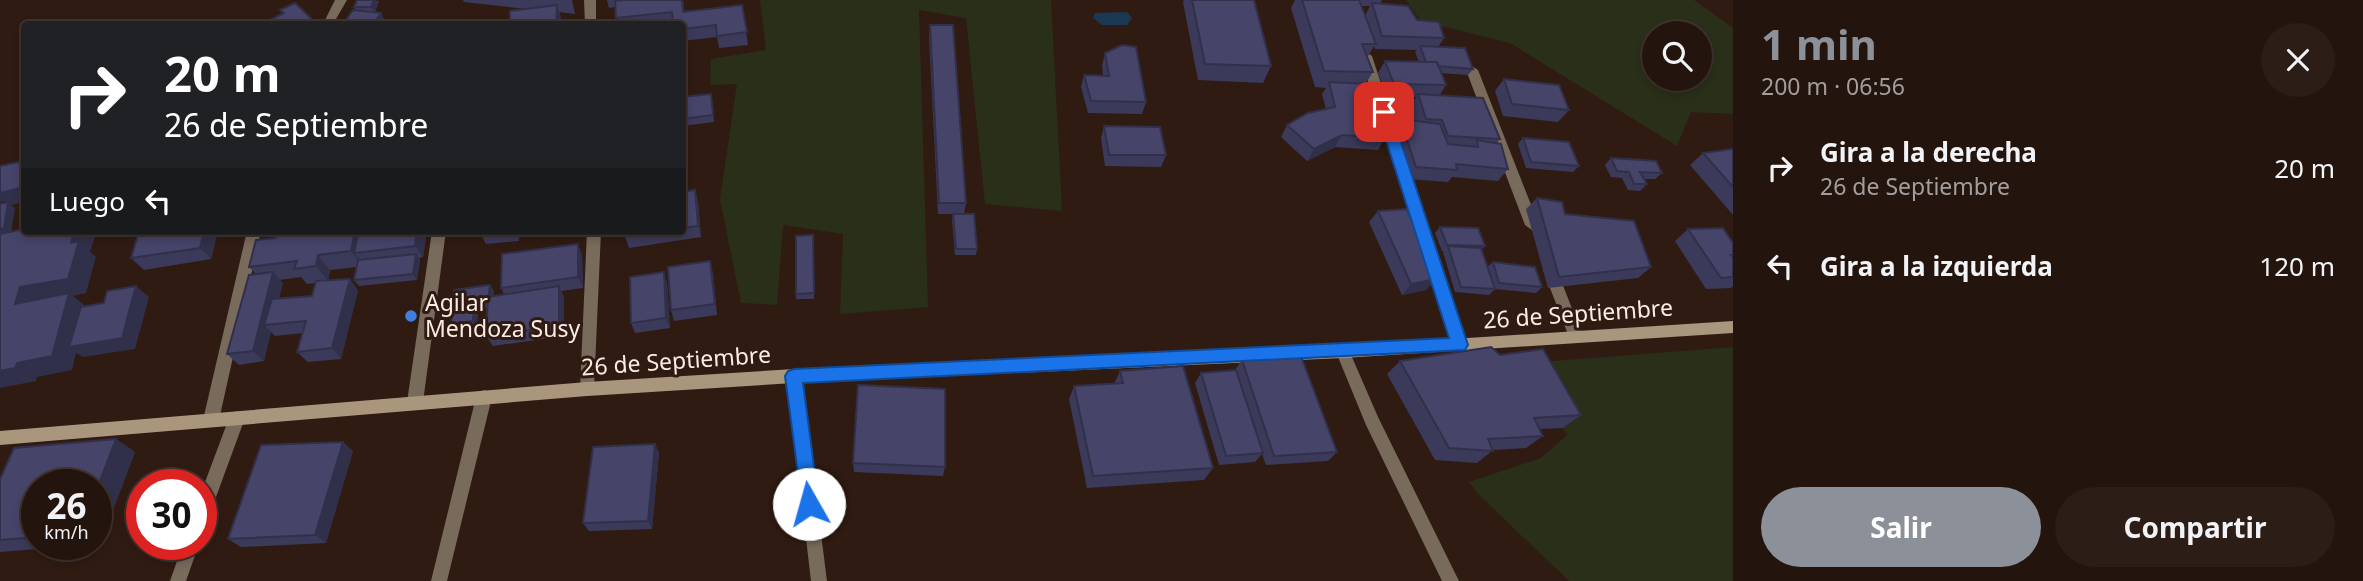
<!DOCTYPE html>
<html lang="es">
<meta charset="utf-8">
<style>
:root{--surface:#24140e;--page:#2c1d17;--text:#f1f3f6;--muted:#a39e9e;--line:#41332e;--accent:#8c9099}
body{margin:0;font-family:"Noto Sans",sans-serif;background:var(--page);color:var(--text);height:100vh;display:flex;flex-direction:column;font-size:26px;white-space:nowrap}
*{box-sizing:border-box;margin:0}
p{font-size:23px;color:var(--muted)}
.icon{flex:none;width:38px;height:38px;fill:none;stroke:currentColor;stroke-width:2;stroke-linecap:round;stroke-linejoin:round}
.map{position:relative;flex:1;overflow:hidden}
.side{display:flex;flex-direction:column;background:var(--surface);width:630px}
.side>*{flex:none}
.guide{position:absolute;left:21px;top:21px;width:665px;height:214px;border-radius:7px;box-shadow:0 4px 10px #0003,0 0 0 2px var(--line);background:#202124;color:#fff;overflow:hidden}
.tools{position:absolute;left:1642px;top:21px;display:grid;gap:14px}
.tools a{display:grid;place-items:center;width:70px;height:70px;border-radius:50%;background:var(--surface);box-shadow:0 4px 10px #0003,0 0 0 2px var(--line);font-size:35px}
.speed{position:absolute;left:21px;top:469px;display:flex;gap:14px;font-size:35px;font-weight:700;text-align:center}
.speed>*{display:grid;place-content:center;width:91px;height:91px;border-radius:50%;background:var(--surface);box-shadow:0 4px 10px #0003,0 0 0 2px var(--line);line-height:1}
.speed small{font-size:18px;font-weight:400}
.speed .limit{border:10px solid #d22;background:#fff;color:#111}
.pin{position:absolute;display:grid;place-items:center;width:60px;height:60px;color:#fff;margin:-30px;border-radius:14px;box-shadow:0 4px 10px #0006}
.me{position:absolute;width:77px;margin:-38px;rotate:353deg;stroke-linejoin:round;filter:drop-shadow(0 0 5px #0008)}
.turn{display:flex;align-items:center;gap:24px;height:147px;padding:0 28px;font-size:32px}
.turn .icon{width:91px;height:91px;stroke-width:2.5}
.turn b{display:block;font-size:49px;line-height:60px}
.then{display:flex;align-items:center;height:66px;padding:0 28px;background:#0003;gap:14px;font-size:26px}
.round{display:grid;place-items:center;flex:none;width:74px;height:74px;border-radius:37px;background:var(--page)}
.summary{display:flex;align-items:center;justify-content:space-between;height:119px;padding:0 28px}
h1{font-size:42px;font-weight:700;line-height:52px;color:var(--accent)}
.button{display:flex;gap:14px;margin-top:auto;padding:14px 28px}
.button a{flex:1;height:80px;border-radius:42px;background:var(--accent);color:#fff;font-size:28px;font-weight:700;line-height:80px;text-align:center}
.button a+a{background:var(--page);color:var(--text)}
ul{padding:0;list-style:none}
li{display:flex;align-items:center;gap:21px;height:98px;padding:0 28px}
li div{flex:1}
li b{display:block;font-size:26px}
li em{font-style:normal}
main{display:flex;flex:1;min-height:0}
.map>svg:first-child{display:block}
</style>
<main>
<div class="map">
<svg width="1733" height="581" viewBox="0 0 1733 581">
<rect width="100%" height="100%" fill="#301b12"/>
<path fill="#292f18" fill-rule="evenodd" d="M760,0H1051L1062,211L985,204L966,18L919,10L928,307L840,314L843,234L783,225L777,305L741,303L720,199L737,84L710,85L711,59L766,50Z
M1406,0H1694L1733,28V114L1691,112L1677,146L1510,43L1421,21ZM1654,33H1699V79H1654Z
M1733,347V581H1569L1478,494L1469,482L1541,458L1567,435L1527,363Z"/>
<path fill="#1a3854" d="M1127,12L1132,18L1127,25H1102L1093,18L1095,13Z"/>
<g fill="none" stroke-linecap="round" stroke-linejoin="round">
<path fill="#786b5c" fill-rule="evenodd" d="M335,0H347L333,24H323Z
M584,0H596V24H585Z
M1366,52L1372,56L1466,345L1464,349L1459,351L1454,349L1452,345L1360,56Z
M1472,66L1478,70L1539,225L1537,229L1532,230L1525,225L1466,70Z
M247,231H261L219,420L216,425L211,427L206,425L203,420Z
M432,231H446L423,402L420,407L415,409L410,407L407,402Z
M587,231H601L594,389L592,394L587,396L582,394L580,389Z
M1550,264L1555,266L1557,270L1583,337L1581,341L1576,343L1571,341L1569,337L1543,270L1545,266Z
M1343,346L1348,348L1378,417L1459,581H1442L1366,425L1336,352L1338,348Z
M794,369L799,371L801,376L827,581H811L787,376L789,371Z
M484,390L489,392L492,397L447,581H431L476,397L479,392Z
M237,411L242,413L245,418L209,516L207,522L201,524V493L229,418L232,413Z
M183,544H199L186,581H170Z"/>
<path fill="#aa967d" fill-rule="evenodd" d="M1733,321V333L1343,358L794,383L587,396L0,445V431L587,382L794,369L1343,346Z"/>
</g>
<path fill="#3c3a5a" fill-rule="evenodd" d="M463,0H572L575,14L559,12L561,18L527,9L464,2Z
M607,0H683L684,11L742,5L748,45L719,48L717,37L682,41V24H617L615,7L609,8Z
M1184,0H1254L1271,66L1263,83L1198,80L1183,2Z
M1295,0H1382L1380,4L1417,20L1444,38L1438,47L1473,69L1468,75L1441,73L1446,85L1439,96L1500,139L1496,144L1508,169L1498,181L1452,177L1448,182L1408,179L1392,131L1400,119L1414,121L1410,107L1416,97L1386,96L1378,73L1385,61L1419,62L1415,52L1417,50L1375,49L1374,46L1367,58L1373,72L1366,83L1385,138L1378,150L1335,147L1307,161L1281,137L1287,125L1326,109L1322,94L1326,88L1315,87L1291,8ZM1361,6H1370L1365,16Z
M379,1L375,12L384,19L381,24H343L355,10L354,7Z
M930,25L966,203L964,214L977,249L976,255H955L952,220L953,214H938L929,38Z
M682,49L687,86H682Z
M1105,53L1146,102L1142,114L1088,113L1081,87L1084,75L1103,76L1102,66Z
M1504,79L1569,110L1558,122L1503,116L1495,91Z
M711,94L714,122L682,126V97Z
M1104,126L1166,155L1161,167L1105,166L1101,138Z
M1523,138L1579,166L1573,172L1526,168L1518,144Z
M1733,149V215L1690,165L1703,153Z
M1611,158L1662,173L1655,179H1644L1647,184L1640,191L1628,190L1622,178L1611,177L1605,165Z
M695,190L698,202L701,237L629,248L625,236L624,231H682V192Z
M1537,198L1565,214L1651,267L1638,278L1548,288L1526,209Z
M1378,211L1436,279L1426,290L1402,295L1369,222Z
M1440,227L1485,246L1481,250L1487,267L1493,262L1542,287L1536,293L1495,289L1489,295L1455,292L1443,252L1444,251H1442L1435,233Z
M1688,229L1733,243V286L1731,288L1706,289L1675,241Z
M139,231H218L211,259L144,270L131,258Z
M260,231H427L423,257L419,258L420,260L417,280L359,286L354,280L357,267L330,270L328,281L358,290L341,359L308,362L297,352L303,333L275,336L271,332L264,361L239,365L227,354L256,274L249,267L275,238L276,235L265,237ZM301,277L307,284L316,283L312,296L279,298L283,283L279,280Z
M480,231H520L519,241L486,244L480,233Z
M814,241V299H796V294Z
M582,255L583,288L561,291L564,297V336L493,346L486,336L488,308L478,309L477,327L455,330L451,324L454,290L494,291L493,296L504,294L501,288Z
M713,273L717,315L674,321L671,310Z
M667,283L670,328L635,333L631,323Z
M1500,355L1581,415L1563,428L1540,429L1543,436L1526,448L1493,450L1477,463L1435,460L1387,374L1400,361Z
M1242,360L1337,452L1328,461L1266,465L1262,454L1255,462L1219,465L1195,383L1201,373L1235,370Z
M1120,371L1213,468L1204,480L1087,488L1069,399L1074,386L1114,384Z
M116,439L135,452L100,544L0,552V479ZM37,485H96V544H37Z
M655,444L659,453L652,529L589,531L583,523Z
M353,451L326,543L241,547L228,539Z
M853,463L945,467L943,476L854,472Z"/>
<path fill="#31304a" d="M374,0L379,1L375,13L371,7Z
M557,5L561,18V24H556Z
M381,13L384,19L381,24H373Z
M682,49L684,58L687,86L684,73Z
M1342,135L1335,147L1307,161L1314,149Z
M24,187V202L11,205L15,208L11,234L0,237V229L8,203L5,201L0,202V190Z
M695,190L698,202L701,237L698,226Z
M74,231H90L95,236L90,252L96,257L86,293L73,296L88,308L78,345L136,286L149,297L135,349L83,357L76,353L72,370L37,377L36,381L0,388V371L17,363L15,304L20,287L71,243Z
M204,231H218L211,259L200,248Z
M355,231H359L354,253L363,264V266L351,251Z
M417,231H427L423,257L415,246Z
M514,231H520L519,241Z
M578,244L582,255L583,288L578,277Z
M416,254L420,260L417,280L413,274Z
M318,255L330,270L328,281L316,266Z
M710,261L713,273L717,315L715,304Z
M273,272L283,283L273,324L264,325L271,332L264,361L253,351Z
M664,272L667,283L670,328L666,318Z
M350,279L358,290L341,359L332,348Z
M1436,279L1426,290L1402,295L1411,284Z
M490,285L494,291L493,307L489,301Z
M559,286L564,297V336L559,326Z
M474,303L478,309L477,327L473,321Z
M116,439L135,452L100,544L96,542V491Z
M343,442L353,451L326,543L315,535Z
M655,444L659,453L652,529L648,521Z"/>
<path fill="#464469" stroke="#31304a" stroke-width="2" d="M357,0H374L371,7H354Z
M623,0H682L683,12L742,5L747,32L717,36L716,25L682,29V24H673L672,12L616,18L615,1Z
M1192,0H1254L1271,66L1205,64Z
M1302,0H1359L1376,44H1362L1373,72L1324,71Z
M295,3L317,24H278L272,19L284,13L280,10Z
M1372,3L1408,6L1417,20L1439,22L1444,38L1382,36Z
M557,5L556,24H510V11Z
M353,10L381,13L373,24H343Z
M655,20L656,24H617Z
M497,22V24H480Z
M930,25H953L966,203H939Z
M1122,45L1136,47L1146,102L1091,101L1084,75L1109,76L1105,53Z
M1420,46L1465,48L1473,69L1438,66L1437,62H1426Z
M682,53L684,73L682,74Z
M1385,61L1437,62L1446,85L1394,84Z
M1504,79L1559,85L1569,110L1512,104Z
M1329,82L1369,84L1385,138L1342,135L1314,149L1287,125L1308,113L1335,107Z
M711,94L713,115L682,119V97Z
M1418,94L1483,98L1500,139L1448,136L1442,120L1426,119Z
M1400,119L1440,124L1448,144L1478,147L1477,140L1501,144L1508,169L1456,164L1457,170L1416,167Z
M1104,126L1160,127L1166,155H1109Z
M1523,138L1569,142L1579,166L1531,162Z
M1733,149V187L1703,153Z
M1611,158L1656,161L1662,173L1640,172L1647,184H1634L1629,172L1617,171Z
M24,161V187L0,193V166Z
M695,190L698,226L682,228V192Z
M24,191V209L21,210Z
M1537,198L1562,202L1565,214L1634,221L1651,267L1559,277Z
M8,202L4,228L0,229V204Z
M1407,209L1436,279L1411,284L1378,211Z
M953,214H974L977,249H956Z
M1440,227L1478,228L1485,246L1447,245Z
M1723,228L1733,243V255H1731L1733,257V277L1721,278L1688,229Z
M24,229V231H74L71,243L79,241L68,279L20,287L15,304L69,293L52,356L17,363L15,368L0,371V234Z
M139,231H204L200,248L131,258Z
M277,231H355L351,251L318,255L316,266L294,269L297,261L249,267L256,240L275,238Z
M359,231H417L415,246L354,253Z
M480,231H500L480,233Z
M624,231H662L625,236Z
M813,235L814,293L796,294V236Z
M578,244V277L501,288L502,254Z
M1448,246L1481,248L1495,289L1461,287Z
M416,254L413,274L354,280L358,260Z
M710,261L715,304L671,310L668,267Z
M1493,262L1535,267L1542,287L1499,283Z
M273,272L253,351L227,354L249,275Z
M664,272L666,318L631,323L630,277Z
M350,279L332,348L297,352L306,321L264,325L272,299L312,296L316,281Z
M490,285L488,301L474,303L473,321L451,324L454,290Z
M136,286L122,338L69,347L81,307L104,303L107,291Z
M559,286V326L486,336L488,297Z
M1491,347L1500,355L1543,349L1581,415L1534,418L1543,436L1488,439L1493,451L1449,448L1400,361Z
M1301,356L1337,452L1274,456L1242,360Z
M1183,366L1213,468L1093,476L1074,386L1123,383L1120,371Z
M1236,370L1263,453L1226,456L1201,373Z
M858,385L945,389V467L853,463Z
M116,439L96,491V485H37V537L0,540V479L14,448Z
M343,442L315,535L228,539L261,445Z
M655,444L648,521L583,523L593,447Z"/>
<path fill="#1a73e8" stroke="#114b97" stroke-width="2" d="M1384,107L1391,112L1468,345L1465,350L803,383L819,504L816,511L809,513L803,511L785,376L788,371L794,369L1449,338L1377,112Z"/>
<circle fill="#3f7fe0" stroke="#301b12" stroke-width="2.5" cx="411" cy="316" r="7"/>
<g text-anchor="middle" stroke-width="6" stroke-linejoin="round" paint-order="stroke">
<g font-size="23" fill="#faebe4" stroke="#301b12" text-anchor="start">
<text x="425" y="311">Agilar<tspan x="425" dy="26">Mendoza Susy</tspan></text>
</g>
<g font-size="23" fill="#faebe4" stroke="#301b12">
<text transform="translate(1578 314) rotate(-4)" y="8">26 de Septiembre</text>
<text transform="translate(676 361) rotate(-4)" y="8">26 de Septiembre</text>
</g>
</g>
</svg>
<div class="tools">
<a><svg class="icon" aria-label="search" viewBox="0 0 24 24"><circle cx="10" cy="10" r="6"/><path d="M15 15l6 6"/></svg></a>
</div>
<div class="speed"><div>26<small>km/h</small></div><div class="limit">30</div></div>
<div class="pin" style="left:1384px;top:112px;background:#d93025"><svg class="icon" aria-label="arrive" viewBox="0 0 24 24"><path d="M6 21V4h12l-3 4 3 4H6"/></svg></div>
<svg class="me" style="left:809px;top:504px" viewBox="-20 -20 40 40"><circle r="19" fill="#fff"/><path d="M0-13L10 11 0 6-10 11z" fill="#1a73e8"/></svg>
<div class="guide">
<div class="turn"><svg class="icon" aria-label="right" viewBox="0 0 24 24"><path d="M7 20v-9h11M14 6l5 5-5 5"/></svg><div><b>20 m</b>26 de Septiembre</div></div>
<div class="then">Luego<svg class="icon" aria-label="left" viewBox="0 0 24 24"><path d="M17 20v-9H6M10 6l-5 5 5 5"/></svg></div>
</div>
</div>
<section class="side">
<div class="summary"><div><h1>1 min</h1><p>200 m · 06:56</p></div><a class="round"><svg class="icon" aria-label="close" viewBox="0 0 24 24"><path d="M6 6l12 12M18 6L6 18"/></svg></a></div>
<ul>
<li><svg class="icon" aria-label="right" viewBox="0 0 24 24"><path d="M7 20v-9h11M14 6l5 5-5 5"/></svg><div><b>Gira a la derecha</b><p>26 de Septiembre</p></div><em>20 m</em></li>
<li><svg class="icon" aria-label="left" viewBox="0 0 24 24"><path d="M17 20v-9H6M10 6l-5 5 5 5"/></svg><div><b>Gira a la izquierda</b></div><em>120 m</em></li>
</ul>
<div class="button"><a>Salir</a><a>Compartir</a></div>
</section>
</main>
